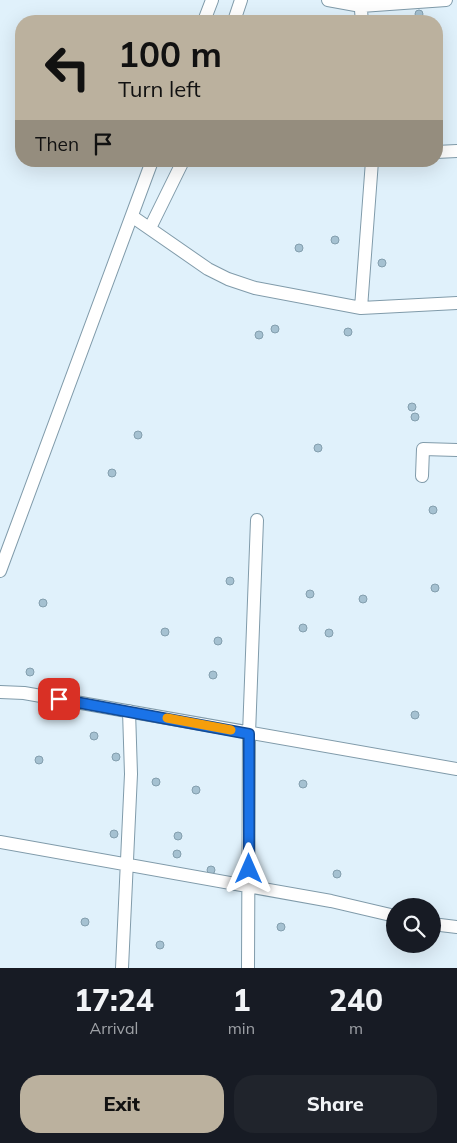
<!DOCTYPE html>
<style>
:root{--surface:#171b24;--page:#20242c;--text:#f1f3f6;--muted:#9ea1a6;--accent:#bbb19e}
body{margin:0;font-family:Mulish,sans-serif;background:var(--page);color:var(--text);height:100vh;display:flex;flex-direction:column;font-size:19px;white-space:nowrap}
*{box-sizing:border-box;margin:0}
p{font-size:16px;color:var(--muted)}
.icon{flex:none;width:28px;height:28px;fill:none;stroke:currentColor;stroke-width:2;stroke-linecap:round;stroke-linejoin:round}
.map{position:relative;height:968px;overflow:hidden}
.details{display:flex;flex-direction:column;background:var(--surface);flex:1}
.details>*{flex:none}
.hud{position:absolute;left:15px;top:15px;width:428px;height:152px;border-radius:20px;box-shadow:0 5px 20px #0002;background:#bbb19e;color:#111;overflow:hidden}
.tools{position:absolute;left:386px;top:898px;display:grid;gap:10px}
.tools a{display:grid;place-items:center;width:55px;height:55px;border-radius:50%;background:var(--surface);box-shadow:0 5px 20px #0002;font-size:25px}
.pin{position:absolute;display:grid;place-items:center;width:42px;height:42px;color:#fff;margin:-21px;border-radius:10px;box-shadow:0 2px 8px #0006}
.me{position:absolute;width:55px;margin:-28px;rotate:0deg;stroke-linejoin:round;filter:drop-shadow(0 0 4px #0008)}
.turn{display:flex;align-items:center;gap:18px;height:105px;padding:0 20px;font-size:22px}
.turn .icon{width:65px;height:65px;stroke-width:2.5}
.turn b{display:block;font-size:35px;line-height:42px}
.then{display:flex;align-items:center;height:48px;padding:0 20px;background:#0003;gap:10px;font-size:19px}
.eta{display:flex;justify-content:space-evenly;align-items:center;height:85px;text-align:center}
.eta b{font-size:30px;font-weight:800;line-height:35px}
.cta{display:flex;gap:10px;margin-top:auto;padding:10px 20px}
.cta a{flex:1;height:58px;border-radius:20px;background:var(--accent);color:#111;font-size:20px;font-weight:800;line-height:58px;text-align:center}
.cta a+a{background:var(--page);color:var(--text)}
.map>svg:first-child{display:block}
</style>
<div class="map">
<svg width="457" height="968" viewBox="0 0 457 968">
<rect width="100%" height="100%" fill="#e0f1fb"/>
<path fill="#a5c1d1" stroke="#849fae" d="M415 14a4 4 0 1 1 8 0a4 4 0 1 1-8 0Z
M331 240a4 4 0 1 1 8 0a4 4 0 1 1-8 0Z
M295 248a4 4 0 1 1 8 0a4 4 0 1 1-8 0Z
M378 263a4 4 0 1 1 8 0a4 4 0 1 1-8 0Z
M271 329a4 4 0 1 1 8 0a4 4 0 1 1-8 0Z
M344 332a4 4 0 1 1 8 0a4 4 0 1 1-8 0Z
M255 335a4 4 0 1 1 8 0a4 4 0 1 1-8 0Z
M408 407a4 4 0 1 1 8 0a4 4 0 1 1-8 0Z
M411 417a4 4 0 1 1 8 0a4 4 0 1 1-8 0Z
M134 435a4 4 0 1 1 8 0a4 4 0 1 1-8 0Z
M314 448a4 4 0 1 1 8 0a4 4 0 1 1-8 0Z
M108 473a4 4 0 1 1 8 0a4 4 0 1 1-8 0Z
M429 510a4 4 0 1 1 8 0a4 4 0 1 1-8 0Z
M226 581a4 4 0 1 1 8 0a4 4 0 1 1-8 0Z
M431 588a4 4 0 1 1 8 0a4 4 0 1 1-8 0Z
M306 594a4 4 0 1 1 8 0a4 4 0 1 1-8 0Z
M359 599a4 4 0 1 1 8 0a4 4 0 1 1-8 0Z
M39 603a4 4 0 1 1 8 0a4 4 0 1 1-8 0Z
M299 628a4 4 0 1 1 8 0a4 4 0 1 1-8 0Z
M161 632a4 4 0 1 1 8 0a4 4 0 1 1-8 0Z
M325 633a4 4 0 1 1 8 0a4 4 0 1 1-8 0Z
M214 641a4 4 0 1 1 8 0a4 4 0 1 1-8 0Z
M26 672a4 4 0 1 1 8 0a4 4 0 1 1-8 0Z
M209 675a4 4 0 1 1 8 0a4 4 0 1 1-8 0Z
M411 715a4 4 0 1 1 8 0a4 4 0 1 1-8 0Z
M90 736a4 4 0 1 1 8 0a4 4 0 1 1-8 0Z
M112 757a4 4 0 1 1 8 0a4 4 0 1 1-8 0Z
M35 760a4 4 0 1 1 8 0a4 4 0 1 1-8 0Z
M152 782a4 4 0 1 1 8 0a4 4 0 1 1-8 0Z
M299 784a4 4 0 1 1 8 0a4 4 0 1 1-8 0Z
M192 790a4 4 0 1 1 8 0a4 4 0 1 1-8 0Z
M110 834a4 4 0 1 1 8 0a4 4 0 1 1-8 0Z
M174 836a4 4 0 1 1 8 0a4 4 0 1 1-8 0Z
M173 854a4 4 0 1 1 8 0a4 4 0 1 1-8 0Z
M207 870a4 4 0 1 1 8 0a4 4 0 1 1-8 0Z
M333 874a4 4 0 1 1 8 0a4 4 0 1 1-8 0Z
M81 922a4 4 0 1 1 8 0a4 4 0 1 1-8 0Z
M277 927a4 4 0 1 1 8 0a4 4 0 1 1-8 0Z
M156 945a4 4 0 1 1 8 0a4 4 0 1 1-8 0Z"/>
<g fill="none" stroke-linecap="round" stroke-linejoin="round">
<defs>
<path id="minor" d="M328,0L361,6L446,0
M360,0L362,21
M204,21L212,0
M234,21L241,0
M436,152L457,151
M133,217L208,269L228,279L255,288L361,308L457,303
M150,228L183,161
M361,308L372,161
M422,476L423,449L457,450
M0,571L152,161
M0,692L24,693L457,769
M0,842L331,901L395,916
M432,924L457,927
M122,968L131,774L129,711
M248,968L249,734L257,520"/>
</defs>
<use href="#minor" stroke="#809baa" stroke-width="14"/>
<use href="#minor" stroke="#fff" stroke-width="12"/>
</g>
<g fill="none" stroke-linecap="round" stroke-linejoin="round">
<defs>
<path id="route" d="M59,699L249,734V869"/>
</defs>
<use href="#route" stroke="#114b97" stroke-width="12"/>
<use href="#route" stroke="#1a73e8" stroke-width="9"/>
<path stroke="#f59e0b" stroke-width="9" d="M167,718L231,730"/>
</g>
</svg>
<div class="tools">
<a><svg class="icon" aria-label="search" viewBox="0 0 24 24"><circle cx="10" cy="10" r="6"/><path d="M15 15l6 6"/></svg></a>
</div>
<div class="pin" style="left:59px;top:699px;background:#d93025"><svg class="icon" aria-label="arrive" viewBox="0 0 24 24"><path d="M6 21V4h12l-3 4 3 4H6"/></svg></div>
<svg class="me" style="left:249px;top:869px" viewBox="-20 -20 40 40"><path d="M0-17L14 15 0 8-14 15z" fill="#1a73e8" stroke="#fff" stroke-width="4"/></svg>
<div class="hud">
<div class="turn"><svg class="icon" aria-label="left" viewBox="0 0 24 24"><path d="M17 20v-9H6M10 6l-5 5 5 5"/></svg><div><b>100 m</b>Turn left</div></div>
<div class="then">Then<svg class="icon" aria-label="arrive" viewBox="0 0 24 24"><path d="M6 21V4h12l-3 4 3 4H6"/></svg></div>
</div>
</div>
<section class="details">
<div class="eta">
<div><b>17:24</b><p>Arrival</p></div>
<div><b>1</b><p>min</p></div>
<div><b>240</b><p>m</p></div>
</div>
<div class="cta"><a>Exit</a><a>Share</a></div>
</section>
